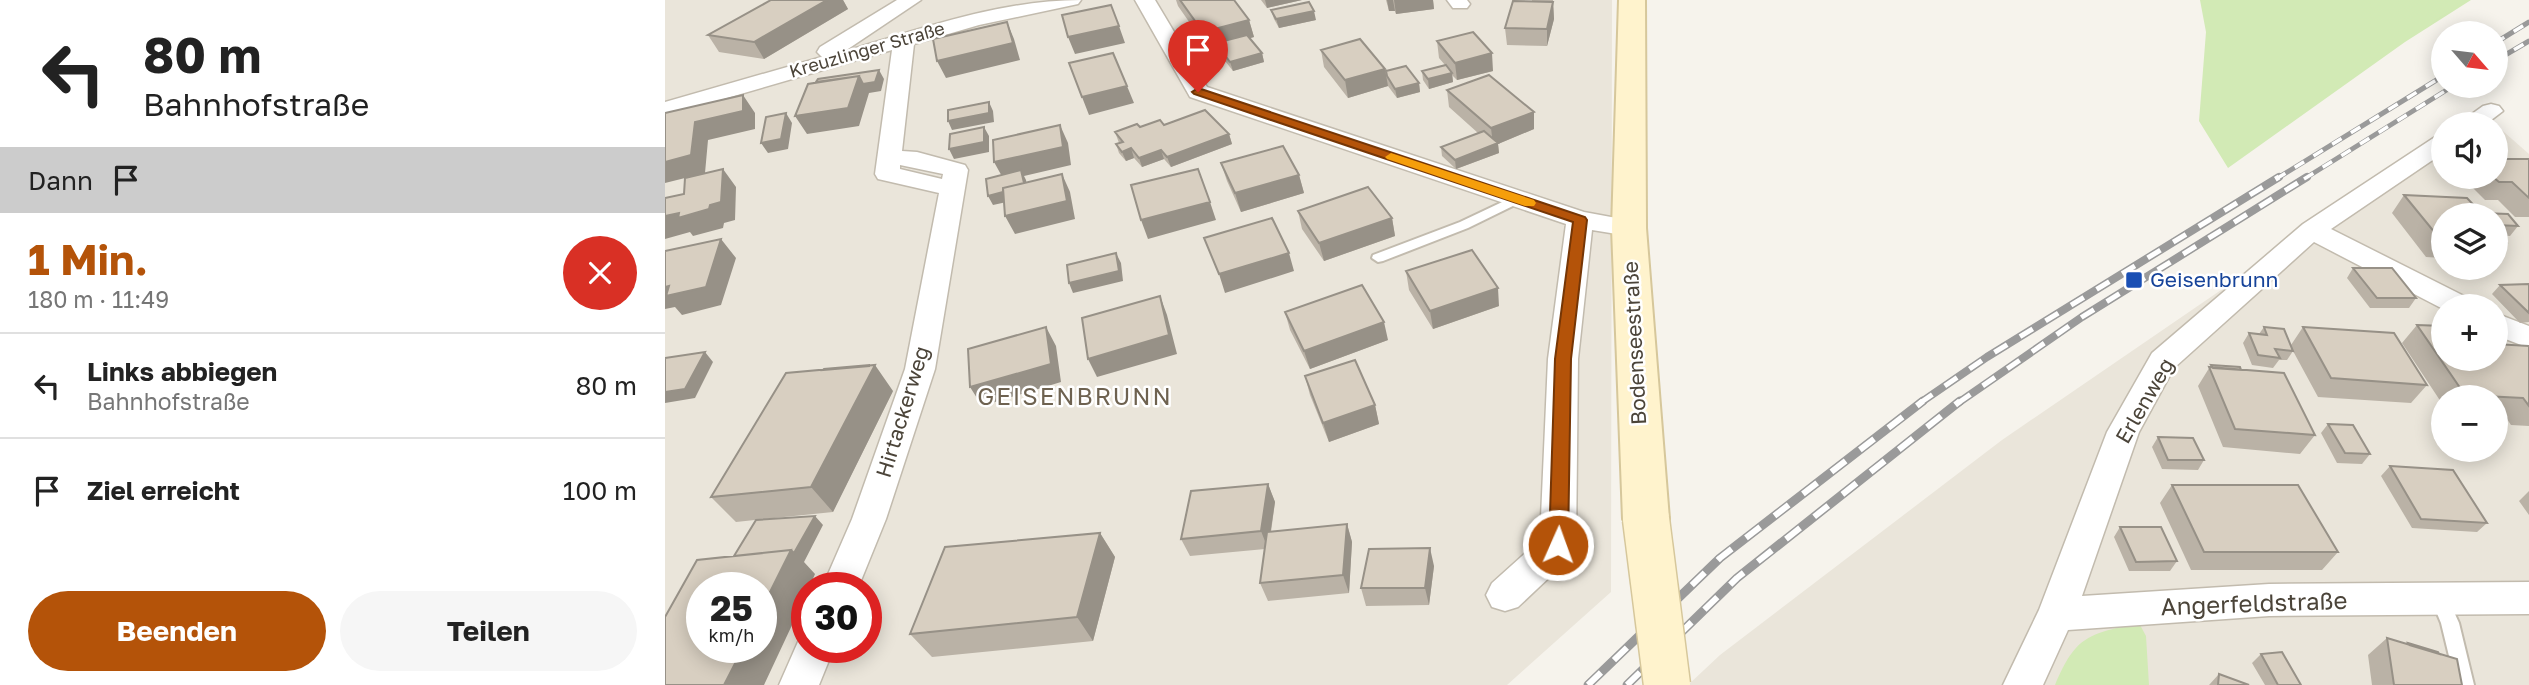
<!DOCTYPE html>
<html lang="de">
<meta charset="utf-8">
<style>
:root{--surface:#fff;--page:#f6f6f6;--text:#222;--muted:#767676;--line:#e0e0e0;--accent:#b45309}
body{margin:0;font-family:"Golos Text",sans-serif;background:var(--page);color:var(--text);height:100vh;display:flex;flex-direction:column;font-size:26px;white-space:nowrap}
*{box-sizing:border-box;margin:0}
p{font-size:23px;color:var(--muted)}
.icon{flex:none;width:38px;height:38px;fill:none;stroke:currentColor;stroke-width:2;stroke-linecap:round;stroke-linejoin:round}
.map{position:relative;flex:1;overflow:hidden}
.drawer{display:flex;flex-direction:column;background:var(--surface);width:665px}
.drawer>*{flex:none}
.hud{background:#fff;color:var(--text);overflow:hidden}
.needle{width:46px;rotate:118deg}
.fabs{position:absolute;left:1766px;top:21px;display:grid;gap:14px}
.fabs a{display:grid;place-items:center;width:77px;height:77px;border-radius:50%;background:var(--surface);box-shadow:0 4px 18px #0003;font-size:35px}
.speed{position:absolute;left:21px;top:572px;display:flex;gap:14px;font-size:35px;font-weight:700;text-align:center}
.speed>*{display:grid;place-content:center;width:91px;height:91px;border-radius:50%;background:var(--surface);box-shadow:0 4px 18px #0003;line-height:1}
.speed small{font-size:18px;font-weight:400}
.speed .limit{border:10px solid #d22;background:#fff;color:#111}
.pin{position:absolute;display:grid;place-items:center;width:60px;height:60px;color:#fff;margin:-72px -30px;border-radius:50% 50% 50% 0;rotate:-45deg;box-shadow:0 0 7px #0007}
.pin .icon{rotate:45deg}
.me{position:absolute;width:77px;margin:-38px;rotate:2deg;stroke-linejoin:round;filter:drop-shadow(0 0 5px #0008)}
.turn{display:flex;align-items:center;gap:24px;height:147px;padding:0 28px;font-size:32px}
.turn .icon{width:91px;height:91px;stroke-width:2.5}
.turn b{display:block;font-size:49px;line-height:60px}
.then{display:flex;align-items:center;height:66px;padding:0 28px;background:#0003;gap:14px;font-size:26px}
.round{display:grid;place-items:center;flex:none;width:74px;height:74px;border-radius:37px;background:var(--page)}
.head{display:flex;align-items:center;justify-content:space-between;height:119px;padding:0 28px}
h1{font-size:42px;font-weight:700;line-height:52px;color:var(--accent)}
.cta{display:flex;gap:14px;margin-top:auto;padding:14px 28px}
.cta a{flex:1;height:80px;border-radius:42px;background:var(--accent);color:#fff;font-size:28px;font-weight:700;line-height:80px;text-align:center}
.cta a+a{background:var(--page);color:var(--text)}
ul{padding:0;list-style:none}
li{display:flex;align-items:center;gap:21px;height:105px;padding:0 28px;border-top:2px solid var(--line)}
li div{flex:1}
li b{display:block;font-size:26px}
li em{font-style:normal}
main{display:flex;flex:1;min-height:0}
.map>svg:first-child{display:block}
</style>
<main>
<section class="drawer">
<div class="hud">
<div class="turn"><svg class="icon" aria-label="left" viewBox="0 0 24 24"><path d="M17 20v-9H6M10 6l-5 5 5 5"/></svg><div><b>80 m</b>Bahnhofstraße</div></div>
<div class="then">Dann<svg class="icon" aria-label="arrive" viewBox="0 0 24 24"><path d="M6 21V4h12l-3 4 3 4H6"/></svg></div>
</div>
<div class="head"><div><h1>1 Min.</h1><p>180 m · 11:49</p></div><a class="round" style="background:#d93025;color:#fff"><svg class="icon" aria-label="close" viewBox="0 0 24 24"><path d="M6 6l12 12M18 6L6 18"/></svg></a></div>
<ul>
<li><svg class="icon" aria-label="left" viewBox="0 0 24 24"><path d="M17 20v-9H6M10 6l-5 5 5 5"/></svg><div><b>Links abbiegen</b><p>Bahnhofstraße</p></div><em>80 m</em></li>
<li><svg class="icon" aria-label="arrive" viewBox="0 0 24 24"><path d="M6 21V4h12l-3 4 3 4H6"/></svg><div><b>Ziel erreicht</b></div><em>100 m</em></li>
</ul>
<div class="cta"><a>Beenden</a><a>Teilen</a></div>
</section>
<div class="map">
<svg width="1864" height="685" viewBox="0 0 1864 685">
<rect width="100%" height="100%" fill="#f6f3ec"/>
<path fill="#eae5da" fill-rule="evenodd" d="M0,0H947L946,592L842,685H0ZM37,588H96V648H37ZM142,588H201V648H142Z
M1831,125L1864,154V685H1023L1055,655L1337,440L1778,138V177H1830ZM1778,215H1830V268H1778ZM1778,306H1830V359H1778ZM1778,397H1830V450H1778Z"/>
<path fill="#d2eab5" d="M1535,0H1806L1740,42L1563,168L1534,121L1541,32Z
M1474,623L1481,636L1484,685H1390C1411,635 1424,634 1474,623Z"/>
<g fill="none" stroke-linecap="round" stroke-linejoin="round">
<defs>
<path id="lane" d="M852,195L856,196L858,199L856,202L803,228L718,261L713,262L707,258L708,255L795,222Z
M1775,591L1781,594L1794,623L1809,685H1791L1776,623L1766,599L1769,594Z"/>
<path id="street" d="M232,0H256L180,51C257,29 335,0 416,0L413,4L314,25L249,44L237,151L252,152L300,165L303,170L270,369L221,519L193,588H157L187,519L240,369L274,193L213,179L210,174L227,50L0,116V102L157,57L152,52L155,47ZM235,165L278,174L277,179L235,169Z
M470,0H490L542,87L919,212L973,222L977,228L973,234L964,236L927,230L913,359L911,546L906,557L853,607L840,611L827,607L821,595L827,583L875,540L883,359L901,224L525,97Z
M782,0H802L805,4L802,8H788Z
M1826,104L1834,106L1838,111L1821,124H1793L1818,106Z
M1778,135V153L1666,229L1805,299L1809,306H1778V309L1649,242L1509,368L1474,432L1417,596L1604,584L1864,582V614L1604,616L1403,630L1378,685H1338L1374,610L1442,432L1487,353L1638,224L1770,137Z
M1830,313L1864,326V348L1830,335Z
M142,633V648H169L154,685H114L136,635Z"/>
<path id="secondary" d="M954,0H980L981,228L1004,519L997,532L981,538L965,532L958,519L947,228Z"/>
</defs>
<use href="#lane" stroke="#c2bbae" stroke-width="4"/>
<use href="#street" stroke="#c2bbae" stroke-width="3"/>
<use href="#secondary" stroke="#d6c79b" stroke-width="4"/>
<use href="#lane" fill="#fff" fill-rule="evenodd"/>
<use href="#street" fill="#fff" fill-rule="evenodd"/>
<use href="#secondary" fill="#fff3cd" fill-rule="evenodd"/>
<defs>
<path id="rail-far2" d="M1830,43L1864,22
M1830,61L1864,41
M1611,179L1778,76
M1639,179L1788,86"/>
<path id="rail-far1" d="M1255,403L1322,357L1614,177
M1293,403L1417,317L1642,177"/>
<path id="rail" d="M923,685L1055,558L1258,401
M962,685L1072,578L1295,401"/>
</defs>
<use href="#rail-far2" stroke="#9a9a9a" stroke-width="5"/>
<use href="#rail-far1" stroke="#9a9a9a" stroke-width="8"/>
<use href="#rail" stroke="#9a9a9a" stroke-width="9"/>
<use href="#rail-far2" stroke="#fff" stroke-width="3.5" stroke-dasharray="11" stroke-linecap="butt"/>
<use href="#rail-far1" stroke="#fff" stroke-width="5" stroke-dasharray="15" stroke-linecap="butt"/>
<use href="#rail" stroke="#fff" stroke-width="6" stroke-dasharray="18" stroke-linecap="butt"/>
<defs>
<path id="secondary-bridge" d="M981,519L1002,685"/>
</defs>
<use href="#secondary-bridge" stroke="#d6c79b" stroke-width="49" stroke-linecap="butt"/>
<use href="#secondary-bridge" stroke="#fff3cd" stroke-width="46"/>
</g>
<path fill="#bab2a6" d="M106,0H178L183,9L99,59L54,52L43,35Z
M511,0H569L584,20L589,37L585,38L597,53L599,62L568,71L553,52L552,47L543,49L513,6Z
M596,0H637L602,8Z
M721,0H768L769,9L731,14L730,11H724Z
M867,0H888L889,19L882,46L842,45L840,28L867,2Z
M606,10L651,20L614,28L609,19Z
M772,41L828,71L792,80L787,75L788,82L764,89L758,80L757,71L780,65L774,58Z
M656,50L720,69L721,71L754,83L755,92L732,98L723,86L683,98L659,67Z
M782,90L869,129L833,144L834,153L791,169L777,156L776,147L813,133L784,107Z
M499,125L564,134L567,144L506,167L499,159L477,167L469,158L461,161L454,153L451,144L454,143L450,132L475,127Z
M1864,159V217H1850L1833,200H1820L1797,177H1830Z
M556,163L634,175L639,193L576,212L562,181Z
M1739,195L1802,198L1816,213L1843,214L1853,226L1845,236L1835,235L1841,242L1830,255V215H1778V258L1761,257L1727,213Z
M633,211L727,218L730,236L659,261L637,229Z
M1688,268L1751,298L1744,308H1705L1682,278Z
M741,271L834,306L768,329L744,290Z
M1864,284V322L1855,323L1827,294L1835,285Z
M620,312L723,340L645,369L625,330Z
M1752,325L1778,359L1864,346V426L1846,425L1840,416H1830V397H1778V405L1737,343Z
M1599,327L1626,345L1638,327L1762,385L1746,403L1653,397L1628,351L1622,360H1614L1608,368L1587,365L1578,343L1584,333L1594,334Z
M1546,365L1576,370L1650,435L1635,454L1558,447L1533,386Z
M640,376L710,405L714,424L664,442L645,395Z
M228,391L168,512L71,522L46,497Z
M1663,424L1705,454L1697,464L1672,463L1656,433Z
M1493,437L1539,460L1533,470L1497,469L1487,447Z
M1725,466L1822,523L1812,532L1747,528L1716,476Z
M603,484L610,502L606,532L682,524L687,542L684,593L603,601L595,583L600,549L525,556L516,539Z
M1507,485L1673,552L1657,570H1526L1495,503Z
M1864,491V515L1854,501Z
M1455,527L1512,561L1505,571H1464L1449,537Z
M435,533L450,557L428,641L267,657L245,634Z
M769,566L764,605L701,606L696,588Z
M1722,638L1742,644L1743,643L1774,654L1797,685H1707L1703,655Z
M1596,654L1636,685H1600L1587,663Z
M1554,674L1584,685H1544Z"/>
<path fill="#979187" d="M162,0H178L183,9L99,59L89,42Z
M600,0H637L602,8Z
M722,0H728L730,11H724Z
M729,0H768L769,9L731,14Z
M888,2L889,19L882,46V29Z
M649,11L651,20L614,28L611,19Z
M584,20L589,37L553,47L551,43L552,47L543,49L538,32Z
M342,22L349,39L355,60L281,78L272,61Z
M454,26L460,43L410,54L403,37Z
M597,53L599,62L568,71L565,62Z
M827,53L828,71L792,80L790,63Z
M720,69L723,86L683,98L680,80Z
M214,70L219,79L216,91L204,93L194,126L142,134L130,116L194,76Z
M787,73L788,82L764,89L763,79Z
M754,83L755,92L732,98L730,89Z
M462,86L469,103L424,115L417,97Z
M78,95L90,113V129L43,140L40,173L0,183V162L30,122Z
M324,102L328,111L329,122L287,130L283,121Z
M869,112V129L833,144L834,153L791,169L790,160L828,145L826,128Z
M121,113L127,123L123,149L103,153L96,143Z
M395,125L403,143L406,165L359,176L361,180L364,197L328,205L323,196L339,180L329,162Z
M319,127L324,136V152L289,159L284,149Z
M564,134L567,144L506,167L502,157Z
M466,148L469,158L461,161L457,152Z
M496,150L499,159L477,167L474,158Z
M58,169L71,187L70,220L59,223L58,228L28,236L25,232L0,239V216L45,205Z
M397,174L405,192L410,219L350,234L340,216Z
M634,175L639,193L576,212L570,193Z
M545,202L551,220L483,239L476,220Z
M727,218L730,236L659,261L654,243Z
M56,239L71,258L56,305L17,315L10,307L0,309V287Z
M451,253L456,263L458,281L408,293L404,283Z
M624,253L629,271L560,293L554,274Z
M833,288L834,306L768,329L765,311Z
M495,296L502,315L512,354L432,377L423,359Z
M719,322L723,340L645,369L639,351Z
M381,327L391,346L396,382L317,406L305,387Z
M40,352L48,362L30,398L0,403V392Z
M210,365L228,391L168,512L146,487Z
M710,405L714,424L664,442L658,423Z
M603,484L610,502L603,549L596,531Z
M150,516L158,525L139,562L150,574L144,588H142V593L99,685H59L78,648H96V610L126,550Z
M682,524L687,542L684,593L678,575Z
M435,533L450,557L428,641L412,617Z
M765,548L769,566L764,605L760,588Z"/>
<path fill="#d8cfc1" stroke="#979187" stroke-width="2" d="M106,0H162L89,42L43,35Z
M515,0H569L584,20L538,32Z
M848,1L888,2L882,29L840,28Z
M644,2L649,11L611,19L606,10Z
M446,5L454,26L403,37L397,15Z
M342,22L348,43L272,61L268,39Z
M808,32L827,53L790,63L772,41Z
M582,35L597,53L565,62L551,43Z
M695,39L720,69L680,80L656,50Z
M448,53L462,86L417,97L404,63Z
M781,65L787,73L763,79L757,71Z
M741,66L754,83L730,89L722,76L721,71Z
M214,70L210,82L198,84L194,76L151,82L153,79Z
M824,75L869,112L826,128L782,90Z
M194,76L183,108L130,116L143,84Z
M78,95V111L30,122L26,155L0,162V113Z
M324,102V113L283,121V110Z
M540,110L564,134L502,157L496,150L474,158L466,148L457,152L451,144L458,142L450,132L472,124L475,127L495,120L499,125Z
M121,113L116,139L96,143L101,117Z
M395,125L398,147L329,162L328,140Z
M319,127V142L284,149L285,134Z
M819,131L833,143L790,160L776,147Z
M618,146L634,175L570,193L556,163Z
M1830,159H1864V198L1847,182H1834L1828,177H1830Z
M58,169L56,202L45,205L44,209L13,218L14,213L0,216V198L19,194L20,178Z
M533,169L545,202L476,220L466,185Z
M356,170L359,183L338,188V192L323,196L321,179Z
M397,174L402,201L340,216L338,188Z
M703,187L727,218L654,243L633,211Z
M1739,195L1802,198L1818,215H1778V239H1775Z
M1816,213L1843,214L1853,226L1830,225V215H1818Z
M607,218L624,253L554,274L539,238Z
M1830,230L1841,242L1830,241Z
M56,239L41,287L1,296L4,286L0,287V251Z
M807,250L833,288L765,311L741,271Z
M451,253L454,271L404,283L402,265Z
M1688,268H1727L1751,298H1712Z
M1864,284V313L1835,285Z
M697,285L719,322L639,351L620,312Z
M495,296L504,335L423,359L417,318Z
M1752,325L1778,326V359H1830V344L1864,346V406L1858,398L1800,395Z
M381,327L386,364L305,387L303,349Z
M1599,327L1619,329L1628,351L1610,349L1615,358L1593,355L1584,333L1602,335Z
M1638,327L1729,333L1762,385L1666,378Z
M40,352L20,389L0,392V358Z
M690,360L710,405L658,423L640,376Z
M204,365V366L158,370L159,369Z
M210,365L146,487L46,497L121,373Z
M1546,365L1575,367L1576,370L1548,368Z
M1544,367L1619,373L1650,435L1570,429Z
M1663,424L1688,425L1705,454L1680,453Z
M1493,437L1528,438L1539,460H1503Z
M1725,466L1788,470L1822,523L1756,519Z
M603,484L596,531L516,539L526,491Z
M1507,485H1633L1673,552H1539Z
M150,516L129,553L126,550L69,556L91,520Z
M682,524L678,575L595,583L602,532Z
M1455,527H1496L1512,561L1471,562Z
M435,533L412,617L245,634L280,547Z
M765,548L760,588H696L704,549Z
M126,550L96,610V588H37V648H78L59,685H0V617L32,560Z
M1722,638L1792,659L1797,685H1729Z
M1743,643L1773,652L1774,654L1744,645Z
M1617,652L1636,685H1613L1596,654Z
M1554,674L1584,685H1553Z"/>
<path fill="#b45309" stroke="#753606" stroke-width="2" d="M533,88L920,217L922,220L906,359L903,545L900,551L893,554L886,551L884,545L890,359L908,222L529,94L527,92Z"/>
<path fill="#f59e0b" d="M726,153L869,200L871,203L869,206H860L722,159L720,157Z"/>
<rect fill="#1a4fb4" stroke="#fff" stroke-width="2.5" x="1460" y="271" width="18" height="18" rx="3.5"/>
<g text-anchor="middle" stroke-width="5" stroke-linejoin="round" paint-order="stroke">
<g font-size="18" fill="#4b4439" stroke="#fff">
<text transform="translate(202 50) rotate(-16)" y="6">Kreuzlinger Straße</text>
</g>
<g font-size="21" fill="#164399" stroke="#fff" text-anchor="start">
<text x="1485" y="287">Geisenbrunn</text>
</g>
<g font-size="21" fill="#4b4439" stroke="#fff">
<text transform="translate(970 343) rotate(-93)" y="7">Bodenseestraße</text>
<text transform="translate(1480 401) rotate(-60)" y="7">Erlenweg</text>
<text transform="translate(238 412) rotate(-73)" y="7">Hirtackerweg</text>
</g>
<g font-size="24" letter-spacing="2" fill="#6e6250" stroke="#fff">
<text x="410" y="405">GEISENBRUNN</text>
</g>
<g font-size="24" fill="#4b4439" stroke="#fff">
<text transform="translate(1589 604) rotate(-2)" y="8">Angerfeldstraße</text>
</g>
</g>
</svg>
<div class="fabs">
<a><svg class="needle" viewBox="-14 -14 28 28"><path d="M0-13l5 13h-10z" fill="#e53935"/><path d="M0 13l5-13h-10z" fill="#767676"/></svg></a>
<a><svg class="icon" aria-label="sound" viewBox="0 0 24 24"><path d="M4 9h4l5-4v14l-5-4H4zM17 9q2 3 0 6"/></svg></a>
<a><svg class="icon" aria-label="layers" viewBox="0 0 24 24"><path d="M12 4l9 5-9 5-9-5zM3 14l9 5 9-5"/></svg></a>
<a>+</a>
<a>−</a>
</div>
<div class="speed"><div>25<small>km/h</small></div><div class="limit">30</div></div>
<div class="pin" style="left:533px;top:92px;background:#d93025"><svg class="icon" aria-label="arrive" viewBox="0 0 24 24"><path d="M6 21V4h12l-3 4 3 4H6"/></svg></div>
<svg class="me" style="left:893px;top:545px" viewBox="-20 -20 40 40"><circle r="17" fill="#b45309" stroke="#fff" stroke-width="3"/><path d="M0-11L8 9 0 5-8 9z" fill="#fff"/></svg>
</div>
</main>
